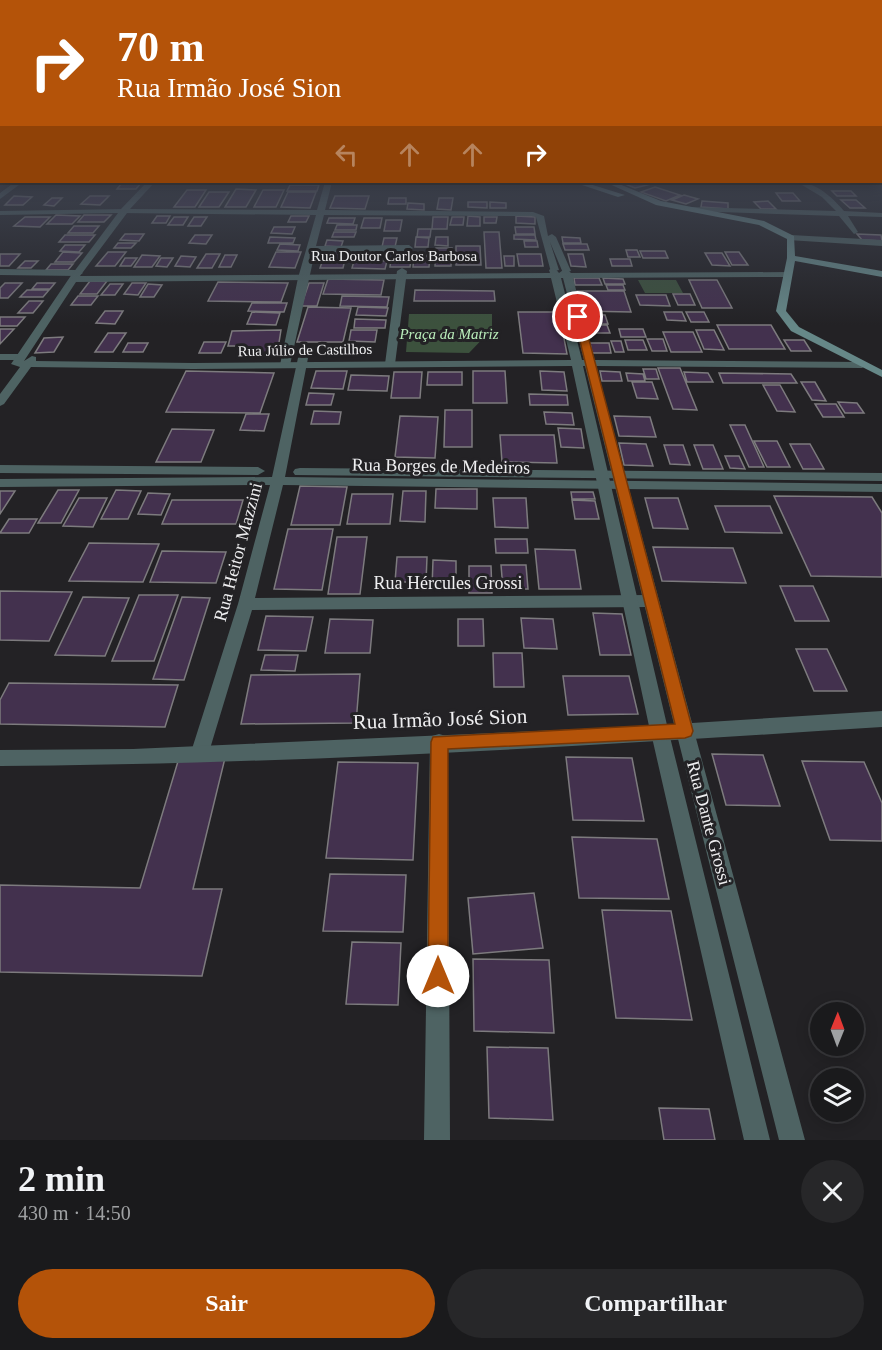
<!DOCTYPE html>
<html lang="pt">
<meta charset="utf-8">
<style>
:root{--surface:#1a1a1c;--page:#272729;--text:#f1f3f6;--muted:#9fa1a3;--line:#38383b;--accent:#b45309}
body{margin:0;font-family:Georgia,serif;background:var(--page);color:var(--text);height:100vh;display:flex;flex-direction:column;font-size:22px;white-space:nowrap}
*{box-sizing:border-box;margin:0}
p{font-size:20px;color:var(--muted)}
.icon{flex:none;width:33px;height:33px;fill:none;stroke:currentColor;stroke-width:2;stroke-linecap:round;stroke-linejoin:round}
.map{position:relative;height:1140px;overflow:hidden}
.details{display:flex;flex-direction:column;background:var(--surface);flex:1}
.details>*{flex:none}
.hud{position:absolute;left:0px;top:0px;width:882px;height:183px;box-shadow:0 3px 15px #0003,0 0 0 2px var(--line);background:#b45309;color:#fff;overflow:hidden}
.needle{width:39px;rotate:1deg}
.tools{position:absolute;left:810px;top:1002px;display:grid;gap:12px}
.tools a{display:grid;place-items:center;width:54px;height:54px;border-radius:50%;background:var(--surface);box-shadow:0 3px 15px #0003,0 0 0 2px var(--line);font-size:30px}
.pin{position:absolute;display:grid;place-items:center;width:51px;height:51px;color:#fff;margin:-26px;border:3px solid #fff;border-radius:50%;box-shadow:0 2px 6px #0007}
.me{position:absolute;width:66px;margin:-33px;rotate:0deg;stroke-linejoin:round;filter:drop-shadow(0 0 4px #0008)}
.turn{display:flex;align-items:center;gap:21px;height:126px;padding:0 18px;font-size:27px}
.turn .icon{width:78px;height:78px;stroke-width:2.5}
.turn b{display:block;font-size:42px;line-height:51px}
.lanes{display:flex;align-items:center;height:57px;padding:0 18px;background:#0003;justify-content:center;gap:30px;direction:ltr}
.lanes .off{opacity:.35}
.round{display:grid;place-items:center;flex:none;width:63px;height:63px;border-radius:32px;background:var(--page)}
.headline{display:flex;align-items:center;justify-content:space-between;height:102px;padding:0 18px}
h1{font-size:36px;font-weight:800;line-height:45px}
.action{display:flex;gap:12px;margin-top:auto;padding:12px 18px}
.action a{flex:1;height:69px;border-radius:36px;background:var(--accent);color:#fff;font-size:24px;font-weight:800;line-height:69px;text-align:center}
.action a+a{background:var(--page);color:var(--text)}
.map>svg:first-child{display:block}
</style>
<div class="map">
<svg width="882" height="1140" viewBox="0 0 882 1140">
<rect width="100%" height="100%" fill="#232225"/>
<path fill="#3c513d" d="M638,280H676L683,293H645Z
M409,314H492V329L469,353L406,352Z"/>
<path fill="#43314e" stroke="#7d7b7e" stroke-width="1.5" d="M347,182H408L407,183Z
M620,182H659L635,188Z
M122,183H141L136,189H117Z
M290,185H319L317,191H287Z
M655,187L680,195L666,201L641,192Z
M236,189L256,190L246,207H225Z
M187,190H206L195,207H174Z
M263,190H284L276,207H254Z
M832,191H851L856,196H837Z
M209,192H229L219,207H199Z
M288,192H316L310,208L281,207Z
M776,193H793L800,201H782Z
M684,195L698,199L686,204L672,200Z
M14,196L32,197L23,205H5Z
M90,196H109L100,205L81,204Z
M335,196H369L365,209L330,208Z
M52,198H62L54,206L44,205Z
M389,198H406V204H388Z
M439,198H453L451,210L437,209Z
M841,200H856L865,208H850Z
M702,201L728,203V209L701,207Z
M768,201L776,209H761L754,202Z
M468,202H487V208L468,207Z
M490,202L506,203V208H490Z
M408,203L424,204V210L407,209Z
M56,215L80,216L72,224H47Z
M84,215H111L104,222H78Z
M157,216H170L166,223H152Z
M291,216H309L306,222H288Z
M468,216L480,217V226H467Z
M516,216L535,217V224L516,223Z
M25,217H50L40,227L14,226Z
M174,217H188L183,225H168Z
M194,217H207L201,226H188Z
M433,217H448L447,229H432Z
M452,217H464L463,225H450Z
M484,217H497L496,223H484Z
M329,218H355L353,224L327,223Z
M364,218H382L380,228H361Z
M386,220H402L400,231H384Z
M337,225H357L356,230H335Z
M74,226H99L93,233H68Z
M274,227H295L292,234L271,233Z
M515,227H534L535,234H516Z
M418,229H431L430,237H417Z
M334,232H356L354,237H332Z
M484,232H499L502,268H486Z
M125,234H144L139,241L120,240Z
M857,234L881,235L882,241L862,240Z
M65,235H95L89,242H59Z
M195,235H212L206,244L189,243Z
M514,235H535L536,240L514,239Z
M270,237L295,238L293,243H268Z
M416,237L429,238L428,247H415Z
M436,237H448V246L435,245Z
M562,237L580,238L581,243H563Z
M384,238H397L395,247H382Z
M327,240L343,241L341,247L325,246Z
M524,241H537L538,247H525Z
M118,243H136L131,248H114Z
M280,244L300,245L298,251L277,250Z
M563,244H587L589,250H565Z
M65,245H85L79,252L60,251Z
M456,246H480L481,265H456Z
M436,248H452L451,266H435Z
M626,250H637L640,257H628Z
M326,251H347L343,268H320Z
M360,251H374L372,257H358Z
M640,251H665L668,258H643Z
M63,252L82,253L74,262H55Z
M108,252H126L115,266H96Z
M276,252H301L295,268L269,267Z
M725,252H739L748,265H732Z
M705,253H722L730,266L712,265Z
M0,254H20L9,266H0Z
M206,254H220L212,268H197Z
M517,254H541L543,266H519Z
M568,254H583L586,267L571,266Z
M142,255L160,256L152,267H134Z
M225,255H237L231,267H219Z
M181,256L196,257L190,267L175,266Z
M414,256H430L429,267H413Z
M504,256H514V266H505Z
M125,258H137L131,266H120Z
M161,258H173L167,267L156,266Z
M391,259H411L410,267H390Z
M610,259H630L632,266H612Z
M25,261H38L31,268H18Z
M354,261H387L385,269L352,268Z
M51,264H73L68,270H46Z
M574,278H599L602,285H575Z
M603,278L623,279L625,284H605Z
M328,279L384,280L381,295L323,294Z
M689,280H717L732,308H702Z
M90,281H107L97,294H80Z
M218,282L288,283L281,302L208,301Z
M5,283H22L8,298H0V288Z
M37,283H55L50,289H32Z
M132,283H146L138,295L124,294Z
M309,283H324L317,306H301Z
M110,284H123L115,295H101Z
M148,284L162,285L154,297H140Z
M606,285H623L625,290H608Z
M27,290H49L43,297H20Z
M415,290L494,291L495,301H414Z
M577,291H624L631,312L582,311Z
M673,294H690L695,305H678Z
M636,295H666L670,306L640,305Z
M78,296H98L91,305H71Z
M342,296L389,297L387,307L340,306Z
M29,301H43L33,313H18Z
M252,303H287L284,312L248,311Z
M308,307L351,308L343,342H297Z
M358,307L388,308L386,316L356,315Z
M105,311H123L115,324L96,323Z
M252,312L280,313L276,325L247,324Z
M518,312H559L567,354L523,353Z
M664,312H682L686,321L667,320Z
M686,312H704L709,322H691Z
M584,314L605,315L608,324H586Z
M0,317H25L17,326H0Z
M355,319L386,320L385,328H354Z
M586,325H607L610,333H588Z
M717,325H771L785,349H729Z
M0,329H14L0,344Z
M619,329H643L646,337H621Z
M281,330L277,355H258L260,349L240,350L241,346H228L232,331Z
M351,330H377L375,342L349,341Z
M696,330H714L724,350L704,349Z
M663,332H693L702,352H671Z
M108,333H126L113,352H95Z
M63,337L54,352L35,353L44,338Z
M647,339H663L667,351H652Z
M625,340H643L647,350H628Z
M784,340H804L811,351H791Z
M611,341H621L624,352H615Z
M204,342H226L221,353H199Z
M128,343H148L143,352H123Z
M590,343H609L611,353H592Z
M658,368H680L697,410L673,409Z
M643,369H656L659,379H646Z
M186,371L274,373L260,413L166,412Z
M316,371H347L343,389L311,388Z
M473,371H505L507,403H473Z
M540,371L564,372L567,391L542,390Z
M600,371L620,372L622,381H602Z
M394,372H422L420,398H391Z
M428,372H462V385H427Z
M684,372L708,373L713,382H687Z
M626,373L643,374L645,381H628Z
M719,373L791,374L797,383H723Z
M351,375L389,376L387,391L348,390Z
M632,382H652L658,399L637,398Z
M801,382H815L826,401L812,400Z
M763,385H780L795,412L777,411Z
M309,393L334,394L331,405H306Z
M529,394L567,395L568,405H530Z
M838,402L857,403L864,413H845Z
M815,404H836L844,417H823Z
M445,410H472V447H444Z
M314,411L341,412L339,424H311Z
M544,412L572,413L574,425L546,424Z
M246,414H269L264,431L240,430Z
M400,416L438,417L435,458L395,457Z
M614,416L650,417L656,437L619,436Z
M730,425H745L764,467H749Z
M558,428L581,429L584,448L561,447Z
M172,429L214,430L201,462H156Z
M500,435H554L557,463L502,462Z
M754,441H777L790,467H767Z
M619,443L646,444L653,466L624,465Z
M790,444H810L824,469H803Z
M664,445H683L690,465L670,464Z
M694,445H713L723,469H703Z
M725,456H739L745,469L730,468Z
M300,486L347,487L340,525H291Z
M436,489H477V509L435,508Z
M58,490H79L61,523H38Z
M116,490L141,491L128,519H101Z
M0,491H15L0,514Z
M403,491H426L425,522L400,521Z
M571,492H593L595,499H572Z
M148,493L170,494L161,515L138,514Z
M352,494H393L390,524H347Z
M774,496L872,497L882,513V577L811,576Z
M79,498H107L93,527L63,526Z
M493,498H526L528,528L495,527Z
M645,498H678L688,529L653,528Z
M172,500H243L236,524H162Z
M572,500L595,501L599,519H575Z
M715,506H770L782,533L725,532Z
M9,519H37L29,533H0Z
M288,529H333L322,590L274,589Z
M337,537H367L360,594H328Z
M495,539H527L528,553H496Z
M89,543L159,544L143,582L69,581Z
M653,547L733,548L746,583L662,581Z
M535,549L575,550L581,589H539Z
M162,551L226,552L216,583L150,582Z
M397,557H427L426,582H395Z
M433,560L456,561V589L432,588Z
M501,565H526L528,589H503Z
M469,566H491L492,593H469Z
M780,586H813L829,621H795Z
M0,591L72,592L49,641L0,640Z
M139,595H178L154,661H112Z
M83,597L129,598L105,656L55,655Z
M182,597L210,598L184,680L153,679Z
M593,613L622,614L631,655H600Z
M266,616L313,617L306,651L258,650Z
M521,618L553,619L557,649L524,648Z
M330,619L373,620L370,653H325Z
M458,619H483L484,646H458Z
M796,649H827L847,691H814Z
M493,653H522L524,687H494Z
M265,655H298L295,671L261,670Z
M360,674L356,723L241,724L251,675Z
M563,676H629L638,714L568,715Z
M9,683L178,685L165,727L0,724V700Z
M712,754L763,755L780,806L726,805Z
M566,757L632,758L644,821L573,820Z
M179,758H225L193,889H222L202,976L0,972V885L140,888Z
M802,761L864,762L882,803V841L830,840Z
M338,762L418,763L413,860L326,858Z
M572,837L657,839L669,899L579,898Z
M330,874L406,875L403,932L323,931Z
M534,893L543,948L473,954L468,898Z
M602,910L671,911L692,1020L616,1018Z
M352,942L401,943L398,1005L346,1004Z
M473,959L549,960L554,1033L474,1031Z
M487,1047L548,1048L553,1120L489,1118Z
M659,1108L709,1109L715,1140H664Z"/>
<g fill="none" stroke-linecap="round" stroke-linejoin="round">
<path fill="#4e6363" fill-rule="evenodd" d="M15,182H23L0,199V193Z
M147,182H155L130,209L317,210L325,182H332L325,210L533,212L544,216L548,236L552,234L556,237L571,271L563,273L550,242L559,270L551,272L536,217L533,216L324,215L316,246L409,245L413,248L409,251L315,252L290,365L285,368L280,365L298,278L316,215L121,213V209Z
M797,182C816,182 832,197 844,211L882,213V217L848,216L858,232L854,234L839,216L690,211L686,209L690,207L836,211L822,197Z
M791,235L882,240V246L788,240L787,238Z
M402,268L407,271L395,364L390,367L385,364L397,271Z
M0,269L78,270L83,273L78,276L0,275Z
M0,354H21L26,357L21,360H0Z
M303,355L308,358L285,477L882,484V492L283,485L255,598L650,595L656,597L658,601L656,605L650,607L252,610L209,752L207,758L200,760L193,758L191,752L238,604L270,485L0,487V479L272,477L298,358Z
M0,465L258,467L265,471L258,475L0,473Z
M300,468L882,473V481L295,475L293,472L295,469Z
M685,723L691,725L694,731L805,1140H779L676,731L679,725Z
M660,725L666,727L669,733L770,1140H744L651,733L654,727Z
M439,734L446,736L448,742L450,1140H424L430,742L432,736Z"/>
<path fill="#4e6363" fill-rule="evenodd" d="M127,209V213L80,276L550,273L549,270L554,267L559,273L566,268L571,273L790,272V276L787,277L573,278L594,360L862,362L867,365L862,368L596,366L692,723L882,711V727C589,746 294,764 0,766V750L133,749L649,726L572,366L193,369L31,367L4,404L0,406V394L20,367L11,364L70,277L118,213L0,215V211ZM551,278L571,360L193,363L36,361V357L32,356L24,361L76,282ZM561,278H563L584,360H582ZM583,366H585L674,724L667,725Z"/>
<path fill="#688" fill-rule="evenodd" d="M573,182H583L625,195L618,197Z
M605,182H614L661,201L764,221L794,236L795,256L882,271V277L795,261L786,311L799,327L882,370V377L791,331L776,311L787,258V239L759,225L656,205Z"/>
</g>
<linearGradient id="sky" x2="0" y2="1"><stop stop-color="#131314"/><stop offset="0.51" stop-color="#3f4451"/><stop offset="1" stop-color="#3f4451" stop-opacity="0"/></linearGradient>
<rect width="882" height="325" fill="url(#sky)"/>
<path fill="#b45309" stroke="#753606" stroke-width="1.5" d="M578,314L583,317L693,731L691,736L685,738L448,749V976L445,983L438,987L431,983L428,976L431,742L433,737L675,724L574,317Z"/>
<g text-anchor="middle" stroke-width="6" stroke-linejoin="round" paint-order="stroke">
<g font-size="15" fill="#efeff1" stroke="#232225">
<text x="394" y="261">Rua Doutor Carlos Barbosa</text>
<text transform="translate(305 350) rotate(-1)" y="5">Rua Júlio de Castilhos</text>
</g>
<g font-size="15" font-style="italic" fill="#b9ecba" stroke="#232225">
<text x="449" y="339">Praça da Matriz</text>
</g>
<g font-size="18" fill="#efeff1" stroke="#232225">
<text transform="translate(441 466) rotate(1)" y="6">Rua Borges de Medeiros</text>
<text transform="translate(238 552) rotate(-75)" y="6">Rua Heitor Mazzini</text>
<text x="448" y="589">Rua Hércules Grossi</text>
<text transform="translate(709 823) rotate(75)" y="6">Rua Dante Grossi</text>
</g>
<g font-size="21" fill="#efeff1" stroke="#232225">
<text transform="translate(440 719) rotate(-2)" y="7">Rua Irmão José Sion</text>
</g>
</g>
</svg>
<div class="tools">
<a><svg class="needle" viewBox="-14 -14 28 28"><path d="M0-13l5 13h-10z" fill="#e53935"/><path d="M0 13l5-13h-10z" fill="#9fa1a3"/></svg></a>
<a><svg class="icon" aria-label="layers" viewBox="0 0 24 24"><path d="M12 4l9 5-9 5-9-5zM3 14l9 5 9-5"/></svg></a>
</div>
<div class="pin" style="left:578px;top:317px;background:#d93025"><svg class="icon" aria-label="arrive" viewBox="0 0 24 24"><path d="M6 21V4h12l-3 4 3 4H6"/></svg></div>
<svg class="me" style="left:438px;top:976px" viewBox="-20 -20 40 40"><circle r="19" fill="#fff"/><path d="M0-13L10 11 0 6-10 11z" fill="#b45309"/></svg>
<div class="hud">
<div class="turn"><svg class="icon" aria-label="right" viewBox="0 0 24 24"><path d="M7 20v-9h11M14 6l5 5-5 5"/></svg><div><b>70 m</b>Rua Irmão José Sion</div></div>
<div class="lanes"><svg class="icon off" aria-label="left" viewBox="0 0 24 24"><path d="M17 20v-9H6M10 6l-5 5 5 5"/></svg><svg class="icon off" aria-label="ahead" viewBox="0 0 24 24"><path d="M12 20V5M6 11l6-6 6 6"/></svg><svg class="icon off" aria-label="ahead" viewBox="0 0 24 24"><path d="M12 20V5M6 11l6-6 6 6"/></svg><svg class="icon" aria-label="right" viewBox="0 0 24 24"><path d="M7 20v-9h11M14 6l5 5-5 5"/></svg></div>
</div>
</div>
<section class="details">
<div class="headline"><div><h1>2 min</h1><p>430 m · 14:50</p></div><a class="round"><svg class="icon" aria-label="close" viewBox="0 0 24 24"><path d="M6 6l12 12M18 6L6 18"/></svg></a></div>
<div class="action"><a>Sair</a><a>Compartilhar</a></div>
</section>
